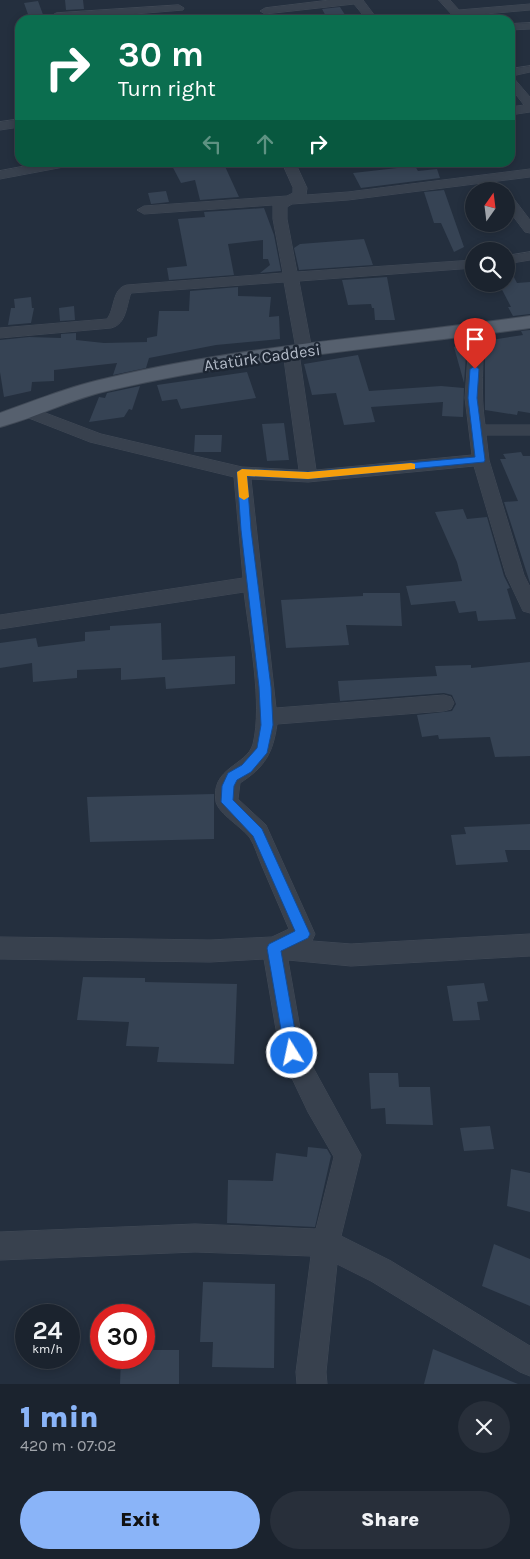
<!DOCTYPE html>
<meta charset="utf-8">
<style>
:root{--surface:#1b232e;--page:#282f3a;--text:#f1f3f6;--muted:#a0a4aa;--line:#39404a;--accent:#8ab4f8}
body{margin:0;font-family:Karla,sans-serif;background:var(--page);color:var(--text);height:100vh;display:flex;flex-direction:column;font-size:19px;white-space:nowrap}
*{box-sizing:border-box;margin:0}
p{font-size:16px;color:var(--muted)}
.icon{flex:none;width:28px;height:28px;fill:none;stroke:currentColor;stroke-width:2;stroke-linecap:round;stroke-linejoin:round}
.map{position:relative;height:1384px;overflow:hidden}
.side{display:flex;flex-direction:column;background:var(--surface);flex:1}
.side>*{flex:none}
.guide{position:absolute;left:15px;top:15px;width:500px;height:152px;border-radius:15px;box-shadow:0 2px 8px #0003,0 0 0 1px var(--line);background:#0b6e4f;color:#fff;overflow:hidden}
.needle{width:32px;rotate:14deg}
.tools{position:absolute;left:465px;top:182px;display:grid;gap:10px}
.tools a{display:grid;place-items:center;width:50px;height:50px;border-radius:50%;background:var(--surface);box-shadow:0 2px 8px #0003,0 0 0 1px var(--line);font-size:25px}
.speed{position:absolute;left:15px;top:1304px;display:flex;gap:10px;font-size:25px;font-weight:700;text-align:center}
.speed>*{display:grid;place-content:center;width:65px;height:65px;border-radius:50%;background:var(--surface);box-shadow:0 2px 8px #0003,0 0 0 1px var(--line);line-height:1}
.speed small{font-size:12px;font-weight:400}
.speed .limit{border:8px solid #d22;background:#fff;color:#111}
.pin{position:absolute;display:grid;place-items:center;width:42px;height:42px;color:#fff;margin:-51px -21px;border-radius:50% 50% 50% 0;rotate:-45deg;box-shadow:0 0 5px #0007}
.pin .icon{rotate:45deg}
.me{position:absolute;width:55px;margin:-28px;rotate:350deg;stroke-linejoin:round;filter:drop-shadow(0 0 4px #0008)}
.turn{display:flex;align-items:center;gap:18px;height:105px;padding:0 20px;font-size:22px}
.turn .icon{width:65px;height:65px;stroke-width:2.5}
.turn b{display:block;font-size:35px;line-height:42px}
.lanes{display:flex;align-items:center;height:48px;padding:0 20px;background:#0003;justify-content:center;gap:25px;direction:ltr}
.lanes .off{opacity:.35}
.round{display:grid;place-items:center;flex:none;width:52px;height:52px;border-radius:26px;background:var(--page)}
.overview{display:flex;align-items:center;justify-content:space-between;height:85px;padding:0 20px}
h1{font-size:30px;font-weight:800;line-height:38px;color:var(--accent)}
.primary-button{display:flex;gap:10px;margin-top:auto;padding:10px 20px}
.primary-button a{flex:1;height:58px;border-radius:30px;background:var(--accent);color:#111;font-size:20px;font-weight:800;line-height:58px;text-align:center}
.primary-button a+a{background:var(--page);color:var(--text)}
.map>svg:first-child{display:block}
</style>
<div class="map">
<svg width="530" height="1384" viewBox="0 0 530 1384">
<rect width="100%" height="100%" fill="#242f3e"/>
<path fill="#364354" d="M65,0H83L84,9L66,10Z
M38,1L45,20H30L24,3Z
M340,7L347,18L328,20L322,9Z
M170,162H223L239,197L200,200L195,180L181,183Z
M415,166L418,171L437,169L440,178L361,188L353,173Z
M444,190L464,247L454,252L441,223H434L424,192Z
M166,191L169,202L151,204L148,193Z
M264,208L274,235L281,271L260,273L270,265L268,259H263V240L228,244L234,275L169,280L167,268L187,266L178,219L205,217L204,212Z
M364,239L373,265L299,270L294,248L300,244Z
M506,266H508L517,283L530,282V314L513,316L508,307H511L499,284H506Z
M387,277L395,320H375L374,308H372L371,304L348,305L342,280Z
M238,287V296L271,297L269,317L279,316L280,339L216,345L149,358L146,368L113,375L117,363L54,370V381L32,382L31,391L4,397L0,372V340L29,337L61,338V334L76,333V340L104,343L147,342V338L157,336L159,311H189L190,291Z
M31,297L32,308H34L31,323L8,325L11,308H15L14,299Z
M74,306L75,320L60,321L59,308Z
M530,330V413L518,411L517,415L485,410V341L523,335L521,331Z
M466,345V355L464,383L454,347Z
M358,355L369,391L441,386L464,388L463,417L442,416L443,402L371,407L375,422L344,425L336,393L312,395L304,364Z
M247,372L256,398L181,409L177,399L162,401L157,385Z
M140,386L132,410L129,409L124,417L89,422L99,397L105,398L107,393Z
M284,423L289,460L267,461L262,424Z
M195,435H222L221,452H194Z
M521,452L523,456H530V583L504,502L518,501L500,459H506L503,454Z
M463,509L467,519L487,517L504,576L510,588L507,589L516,619L478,621L476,611L459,613L455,601L411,605L406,586L462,581L457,562L435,512Z
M363,593H400L402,626L346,625L349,645L286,648L281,600L363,596Z
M161,623L162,660L235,656V684L166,689L165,677L121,680V668L77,670V678L33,682L32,663L0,668V643L36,638L38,647L85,641V632L110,630V626Z
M530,662V756L495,757L490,737L439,739L438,735L422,737L417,715L452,711L456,704L452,695L444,693L340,701L338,681L437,676L435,666L471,665V668Z
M214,794V839L90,842L87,797Z
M530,824V850H505L508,862L456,865L451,835L466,834L464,827Z
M83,977L145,978V982L237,984L234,1064L157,1062L159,1047L126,1046L129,1022L77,1020Z
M484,983L488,1001L477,1002L480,1020L453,1021L447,986Z
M369,1073H398L399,1087H430L433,1125L386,1124L385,1108L371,1109Z
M490,1126L494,1149L464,1151L460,1128Z
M308,1147L327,1149L331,1156L315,1227L227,1223L228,1180L273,1181L276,1153L307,1157Z
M511,1169L530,1173V1212L507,1206Z
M494,1244L530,1259V1306L482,1286Z
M203,1282L275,1284L274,1368L212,1367L213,1342H200Z
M433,1349L518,1384H424Z
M144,1350H179V1384H120L121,1358H144Z"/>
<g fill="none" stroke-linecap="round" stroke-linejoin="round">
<defs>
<path id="minor" d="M330,0H363L378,20H367L354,4L265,14L260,11L265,8Z
M439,0H450L459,10L530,4V10L463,16L464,20H454L452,15Z
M179,5L184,8L183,10L62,20H52L51,16L56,13Z
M530,23V29L510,30V24Z
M530,66V72L512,76L530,97V112L510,115V107L524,105L510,87V69Z
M20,119V127L0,130V122Z
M46,162H75L69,166L0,179V171Z
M282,162H295L307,188L306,195L348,192L530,169V177L348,200L292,204L287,207V219L297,272L474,260V268L299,281L312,350L309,353H299L316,470L472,455L465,398L468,355L467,330L470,327H480L483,330C484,363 480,392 485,425H530V435H486L489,460L524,575L530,587V613L523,611L506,575L474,466L308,482L251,479L276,708L444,695L451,697L454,703L451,709L444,711L277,724C273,753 265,767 240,783L238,799L266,825L315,934L312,941L351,944L530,934V956L351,966L288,960L304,1051L361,1155L341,1236L391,1261L530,1346V1376L520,1372L371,1281L337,1264L326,1372L327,1384H297L296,1372L311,1256L195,1252L0,1260V1232L195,1224L316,1229L334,1157L308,1112L280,1053L264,959L210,962L0,959V937L210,940L272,937L289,929C280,908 271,887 262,866C258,857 255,846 250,838C242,827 219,814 216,802C210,767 247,766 253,744C263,704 249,634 244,592L0,629V615L243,578L234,477L90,442L21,415L19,411L21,407L27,406L101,434L242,467L299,470L283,352L286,349H296L284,282L131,293C126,305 127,324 111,328L0,338V328L107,319C115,309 112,288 127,285L283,273L273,219V205L144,214L137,210L144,206L287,196L293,193V188Z
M506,194L511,195L530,220V233L525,232L506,207Z
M530,252V260L506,264V256Z"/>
<path id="major" d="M530,316V328C390,347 249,358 111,390C73,398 38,417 0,427V413C36,400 71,386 108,378C246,345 389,336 530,316Z"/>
</defs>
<use href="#minor" stroke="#414a57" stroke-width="1"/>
<use href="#major" stroke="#414a57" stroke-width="2"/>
<use href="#minor" fill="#38414e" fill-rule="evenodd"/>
<use href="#major" fill="#56606e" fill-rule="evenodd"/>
</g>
<path fill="#1a73e8" stroke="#114b97" d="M475,366L479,369L477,398L485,460L484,462L308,479L247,476L251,530L271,687L273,725L267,753L251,772L237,780L234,786L233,800L262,829L310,934L308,938L281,951L299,1053L297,1058L292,1060L287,1058L285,1053L267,948L269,944L295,931L253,836L221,802L222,786L228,773L242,765L257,748L261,725L259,687L241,530L237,472L242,469L308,472L475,457L468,398L470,369Z"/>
<path fill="#f59e0b" d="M411,463L415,464V469L308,479L247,476L249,497L244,500L239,497L237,472L242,469L308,472Z"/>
<g text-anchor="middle" stroke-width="5" stroke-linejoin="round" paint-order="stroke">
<g font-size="16" fill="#b4bcc9" stroke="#1d2633">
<text transform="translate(262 357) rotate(-8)" y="6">Atatürk Caddesi</text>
</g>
</g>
</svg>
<div class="tools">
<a><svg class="needle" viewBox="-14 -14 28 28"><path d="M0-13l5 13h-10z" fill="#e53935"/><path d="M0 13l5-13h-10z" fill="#a0a4aa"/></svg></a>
<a><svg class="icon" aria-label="search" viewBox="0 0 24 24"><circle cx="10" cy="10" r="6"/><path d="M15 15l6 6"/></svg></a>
</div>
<div class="speed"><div>24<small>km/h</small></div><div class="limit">30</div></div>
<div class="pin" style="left:475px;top:369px;background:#d93025"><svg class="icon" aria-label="arrive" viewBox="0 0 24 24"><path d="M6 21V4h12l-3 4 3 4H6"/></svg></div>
<svg class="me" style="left:292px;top:1053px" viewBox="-20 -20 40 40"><circle r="17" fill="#1a73e8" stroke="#fff" stroke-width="3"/><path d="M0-11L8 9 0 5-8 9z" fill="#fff"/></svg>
<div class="guide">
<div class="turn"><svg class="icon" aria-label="right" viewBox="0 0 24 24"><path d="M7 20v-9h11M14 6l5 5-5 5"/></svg><div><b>30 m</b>Turn right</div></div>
<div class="lanes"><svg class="icon off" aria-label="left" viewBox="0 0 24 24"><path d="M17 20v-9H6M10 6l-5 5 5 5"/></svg><svg class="icon off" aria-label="ahead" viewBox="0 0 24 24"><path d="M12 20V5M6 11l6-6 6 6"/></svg><svg class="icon" aria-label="right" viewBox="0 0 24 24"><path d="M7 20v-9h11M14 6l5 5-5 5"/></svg></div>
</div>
</div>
<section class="side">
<div class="overview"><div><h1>1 min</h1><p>420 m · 07:02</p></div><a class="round"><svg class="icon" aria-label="close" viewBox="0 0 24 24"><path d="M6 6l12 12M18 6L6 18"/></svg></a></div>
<div class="primary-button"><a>Exit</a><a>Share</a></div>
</section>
